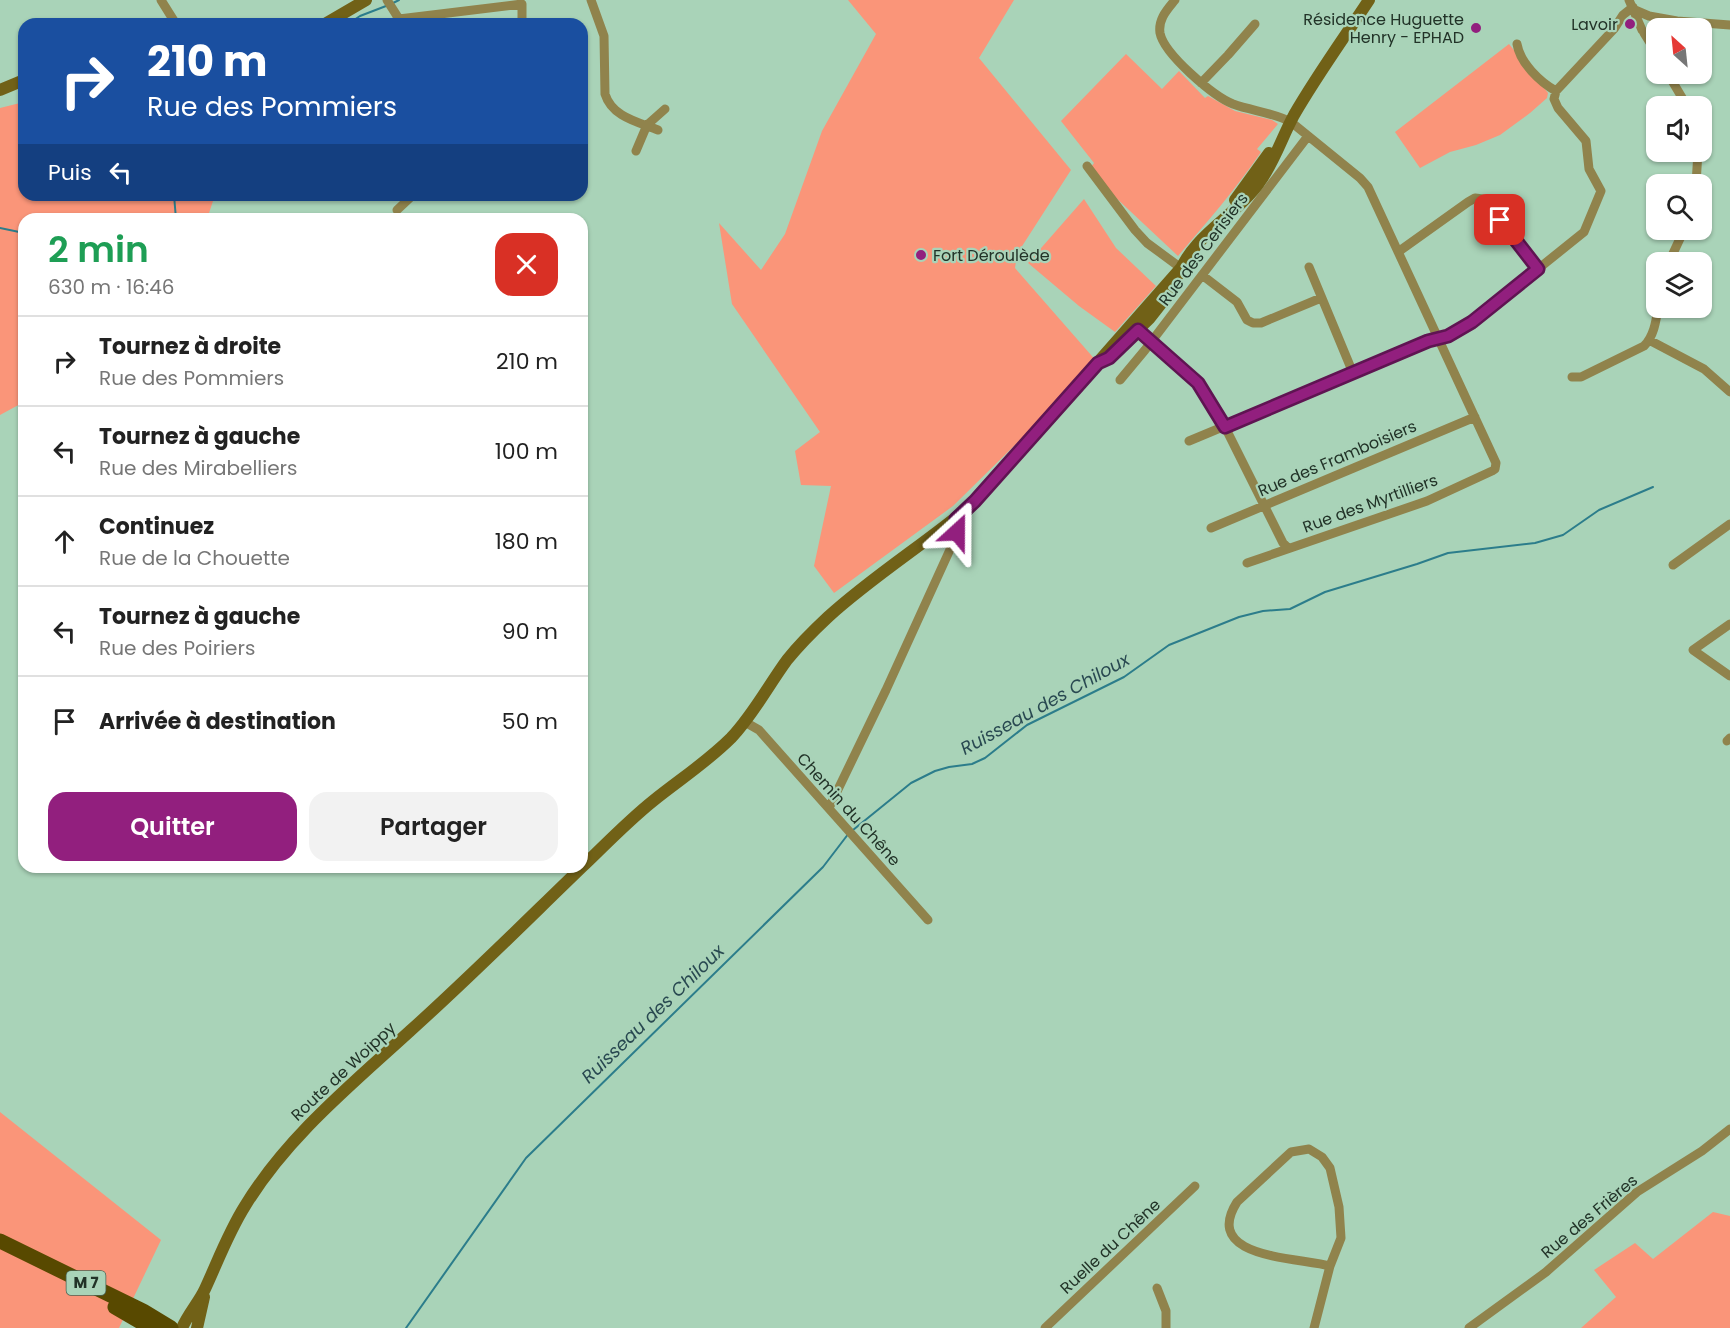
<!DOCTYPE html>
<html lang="fr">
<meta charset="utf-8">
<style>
:root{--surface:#fff;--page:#f2f2f2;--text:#222;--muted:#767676;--line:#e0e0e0;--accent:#921f7e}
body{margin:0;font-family:Poppins,sans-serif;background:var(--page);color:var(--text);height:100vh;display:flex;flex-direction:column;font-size:22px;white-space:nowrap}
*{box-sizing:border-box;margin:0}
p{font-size:20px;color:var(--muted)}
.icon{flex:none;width:33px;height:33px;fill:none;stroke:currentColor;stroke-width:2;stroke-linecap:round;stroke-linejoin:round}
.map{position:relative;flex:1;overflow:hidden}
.panel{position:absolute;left:18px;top:213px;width:570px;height:660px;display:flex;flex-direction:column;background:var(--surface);border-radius:18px;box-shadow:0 2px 4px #0004}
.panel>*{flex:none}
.hud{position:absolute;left:18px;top:18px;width:570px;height:183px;border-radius:18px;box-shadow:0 2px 4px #0004;background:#1a4fa0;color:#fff;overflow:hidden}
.needle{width:39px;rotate:333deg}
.fabs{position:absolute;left:1646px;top:18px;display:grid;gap:12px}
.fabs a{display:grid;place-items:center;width:66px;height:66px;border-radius:12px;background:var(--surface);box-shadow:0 2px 4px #0004;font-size:30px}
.pin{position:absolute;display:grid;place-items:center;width:51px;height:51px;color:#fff;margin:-26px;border-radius:12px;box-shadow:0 3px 9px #0006}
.me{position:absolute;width:66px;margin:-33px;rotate:24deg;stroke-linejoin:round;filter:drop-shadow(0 0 4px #0008)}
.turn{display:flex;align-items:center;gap:21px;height:126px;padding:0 30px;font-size:27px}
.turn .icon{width:78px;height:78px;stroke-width:2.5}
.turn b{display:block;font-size:42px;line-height:51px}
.then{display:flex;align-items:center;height:57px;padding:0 30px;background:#0003;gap:12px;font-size:22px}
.round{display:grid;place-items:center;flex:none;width:63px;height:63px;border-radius:18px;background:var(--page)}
.overview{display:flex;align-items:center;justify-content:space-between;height:102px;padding:0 30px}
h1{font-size:36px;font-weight:600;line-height:45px;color:#1e9e55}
.primary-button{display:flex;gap:12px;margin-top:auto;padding:12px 30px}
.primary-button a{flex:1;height:69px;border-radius:18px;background:var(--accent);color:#fff;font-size:24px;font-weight:600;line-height:69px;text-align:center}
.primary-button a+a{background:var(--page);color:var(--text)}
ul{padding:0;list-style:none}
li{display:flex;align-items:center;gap:18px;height:90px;padding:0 30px;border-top:2px solid var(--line)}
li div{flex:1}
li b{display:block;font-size:22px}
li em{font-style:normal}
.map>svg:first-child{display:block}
</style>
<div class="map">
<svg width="1730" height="1328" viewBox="0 0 1730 1328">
<rect width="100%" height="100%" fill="#a9d3b8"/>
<path fill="#fa9579" d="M848,0H1014L979,58L1071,170L1017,254L1015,268L1098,363L953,506L834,593L814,566L831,486L801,485L795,451L820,432L732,304L719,223L761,270L785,234L822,131L876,34Z
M1509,44L1548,93L1547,98L1530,113L1500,135L1476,145L1450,152L1420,168L1395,132Z
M1126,54L1162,89L1179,71L1205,98L1208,96L1235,111L1272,120L1278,124L1257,149L1261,152C1236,189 1207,222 1178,256L1113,195L1091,167L1094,163L1061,121Z
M24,102V195H215L207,219H24V402L0,415V108Z
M1084,199L1116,248L1156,286L1115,332L1079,306L1028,263Z
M0,1112L161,1240L119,1328H0Z
M1713,1212L1730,1216V1328H1581L1616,1297L1594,1270L1635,1243L1653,1259Z"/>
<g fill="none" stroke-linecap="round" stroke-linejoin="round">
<path stroke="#2c7d8b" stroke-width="2" d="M391,4L399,0
M348,24L360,16L386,6
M174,195L176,219
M0,228L24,233
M853,830L911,783L935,771L949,767L972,764L985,758L1027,725L1124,677L1169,645L1239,617L1263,611L1290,609L1325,592L1417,564L1448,553L1535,543L1563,535L1599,510L1653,487
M406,1328L526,1158L823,867L849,833"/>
<path stroke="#90834c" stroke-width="9" d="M161,0L176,24
M387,0L399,19
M591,0L604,36L605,94C612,117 638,122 658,130
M1175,0C1167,10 1158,19 1160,33C1164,54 1213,96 1233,104C1252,111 1272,112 1291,122L1360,178L1368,187L1496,463L1495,469L1492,471L1427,501L1247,563
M1629,0L1642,30L1648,35L1656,34
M1635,10L1649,16L1677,21L1730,25
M391,24L399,19L522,4V24
M1660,28L1677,21
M1644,33L1656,52
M1517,44C1520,63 1540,82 1556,91L1614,29L1623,15L1633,7
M1668,74L1687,106
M1201,83L1228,55L1255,24
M636,151L647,125L665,109
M1087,166L1135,230L1147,243L1181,268
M1696,184L1698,152
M397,210L413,195
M1398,252L1468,202L1475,198L1483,199L1538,269
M1669,262L1684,230
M1309,267L1353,373
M1202,275L1237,302L1247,320L1253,323H1261L1321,298
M1135,327L1201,386L1225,427L1283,543L1288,548
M1649,340L1704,369L1730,392
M1572,377H1581L1644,346C1654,336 1656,321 1658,308
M1120,380L1145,350L1308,136
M1189,441L1428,341L1448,336L1472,322L1584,232L1601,191L1589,169L1586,141L1558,108L1554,99L1556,91
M1211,528L1475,417
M1673,565L1730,524
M1730,624L1693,650L1730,676
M745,722L759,730L928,920
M1727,741L1730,738
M829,808L886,690L958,532V523L956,519
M1157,1288L1166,1311V1328
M1045,1328L1195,1186
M1314,1328L1330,1266L1341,1238L1339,1207L1330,1168L1322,1157L1309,1149L1291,1152L1237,1202C1201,1259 1298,1257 1330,1266
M1469,1328L1546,1272L1637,1192L1702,1151L1730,1129"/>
<path stroke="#716117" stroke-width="12" d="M325,24L366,0
M0,90L24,80
M1235,200L1269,153
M1178,275C1194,234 1235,217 1259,183C1274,163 1282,137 1294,115C1317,75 1344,38 1369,0
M1110,357L1149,319L1171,291
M582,867C605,845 628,821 653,801C679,780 707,762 731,738C753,715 768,686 787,660C799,645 813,631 828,617C874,575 928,542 975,502L1181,268
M182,1328C188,1314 199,1302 205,1289C218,1261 228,1233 245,1206C287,1137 351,1085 410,1031C469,978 525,922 582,867
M197,1328L204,1297"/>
<path stroke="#584900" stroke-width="15" d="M0,1241L143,1311L171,1328
M115,1307L151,1328"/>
</g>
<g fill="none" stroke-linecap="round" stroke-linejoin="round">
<defs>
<path id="route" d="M957,532L958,523L956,519L975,501L1098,363L1109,358L1138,330L1198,383L1225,427L1428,341L1448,336L1472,322L1538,269L1500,220"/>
</defs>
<use href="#route" stroke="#5f1452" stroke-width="15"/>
<use href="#route" stroke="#921f7e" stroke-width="10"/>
</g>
<g fill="#921f7e" stroke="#a9d3b8" stroke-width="2">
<circle cx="1630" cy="24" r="6"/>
<circle cx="1476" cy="28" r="6"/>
<circle cx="921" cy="255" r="6"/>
</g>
<g text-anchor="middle" stroke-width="4.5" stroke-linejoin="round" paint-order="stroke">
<rect fill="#a9d3b8" stroke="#4a6353" stroke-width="1.5" x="66.5" y="1271" width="39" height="24" rx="4.5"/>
<g font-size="15" font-weight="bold" fill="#223328">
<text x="86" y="1288">M 7</text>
</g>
<g font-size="16" fill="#223328" stroke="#a9d3b8" text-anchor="end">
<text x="1464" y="25">Résidence Huguette<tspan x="1464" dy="18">Henry - EPHAD</tspan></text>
<text x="1618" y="30">Lavoir</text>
<text x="933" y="261" text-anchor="start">Fort Déroulède</text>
</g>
<g font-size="16" fill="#223328" stroke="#a9d3b8">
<text transform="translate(1203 249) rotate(-53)" y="6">Rue des Cerisiers</text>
<text transform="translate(1337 458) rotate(-23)" y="6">Rue des Framboisiers</text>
<text transform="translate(1370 503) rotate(-20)" y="6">Rue des Myrtilliers</text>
<text transform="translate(849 809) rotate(48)" y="6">Chemin du Chêne</text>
<text transform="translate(343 1071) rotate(-43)" y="6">Route de Woippy</text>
<text transform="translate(1589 1216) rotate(-40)" y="6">Rue des Frières</text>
<text transform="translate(1110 1246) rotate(-43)" y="6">Ruelle du Chêne</text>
</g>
<g font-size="18" font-style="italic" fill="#294951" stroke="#a9d3b8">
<text transform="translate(1045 704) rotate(-29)" y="6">Ruisseau des Chiloux</text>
<text transform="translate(653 1014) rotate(-44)" y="6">Ruisseau des Chiloux</text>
</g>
</g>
</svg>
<div class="fabs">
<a><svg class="needle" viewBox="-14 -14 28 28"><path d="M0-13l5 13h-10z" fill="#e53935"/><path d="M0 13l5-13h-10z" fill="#767676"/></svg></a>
<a><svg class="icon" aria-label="sound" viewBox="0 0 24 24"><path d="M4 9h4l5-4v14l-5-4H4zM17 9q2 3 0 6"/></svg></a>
<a><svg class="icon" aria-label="search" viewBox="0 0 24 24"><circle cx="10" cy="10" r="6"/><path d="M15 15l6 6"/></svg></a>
<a><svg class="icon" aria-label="layers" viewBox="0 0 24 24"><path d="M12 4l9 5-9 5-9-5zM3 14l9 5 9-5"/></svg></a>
</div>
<div class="pin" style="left:1500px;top:220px;background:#d93025"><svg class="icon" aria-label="arrive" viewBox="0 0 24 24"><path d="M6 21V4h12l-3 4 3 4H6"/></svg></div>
<svg class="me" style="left:957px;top:532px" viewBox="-20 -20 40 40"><path d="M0-17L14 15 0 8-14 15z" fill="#921f7e" stroke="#fff" stroke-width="4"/></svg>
<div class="hud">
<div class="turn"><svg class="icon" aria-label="right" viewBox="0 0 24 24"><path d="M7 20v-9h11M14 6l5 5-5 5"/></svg><div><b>210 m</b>Rue des Pommiers</div></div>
<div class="then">Puis<svg class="icon" aria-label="left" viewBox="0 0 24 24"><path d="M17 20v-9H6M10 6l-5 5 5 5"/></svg></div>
</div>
<section class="panel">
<div class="overview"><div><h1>2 min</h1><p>630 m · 16:46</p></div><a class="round" style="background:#d93025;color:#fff"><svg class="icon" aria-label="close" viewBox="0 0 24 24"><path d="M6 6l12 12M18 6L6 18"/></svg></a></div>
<ul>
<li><svg class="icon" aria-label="right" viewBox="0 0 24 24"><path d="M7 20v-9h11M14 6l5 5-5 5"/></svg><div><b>Tournez à droite</b><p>Rue des Pommiers</p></div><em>210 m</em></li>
<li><svg class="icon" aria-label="left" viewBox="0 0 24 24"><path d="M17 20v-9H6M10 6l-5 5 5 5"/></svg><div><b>Tournez à gauche</b><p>Rue des Mirabelliers</p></div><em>100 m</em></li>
<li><svg class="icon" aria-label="ahead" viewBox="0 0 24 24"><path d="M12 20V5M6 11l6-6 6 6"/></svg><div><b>Continuez</b><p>Rue de la Chouette</p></div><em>180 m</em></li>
<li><svg class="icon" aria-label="left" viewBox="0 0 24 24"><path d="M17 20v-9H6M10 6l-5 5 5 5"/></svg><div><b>Tournez à gauche</b><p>Rue des Poiriers</p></div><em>90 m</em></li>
<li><svg class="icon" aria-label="arrive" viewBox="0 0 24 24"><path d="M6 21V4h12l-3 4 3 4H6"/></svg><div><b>Arrivée à destination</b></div><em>50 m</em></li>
</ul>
<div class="primary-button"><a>Quitter</a><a>Partager</a></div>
</section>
</div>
